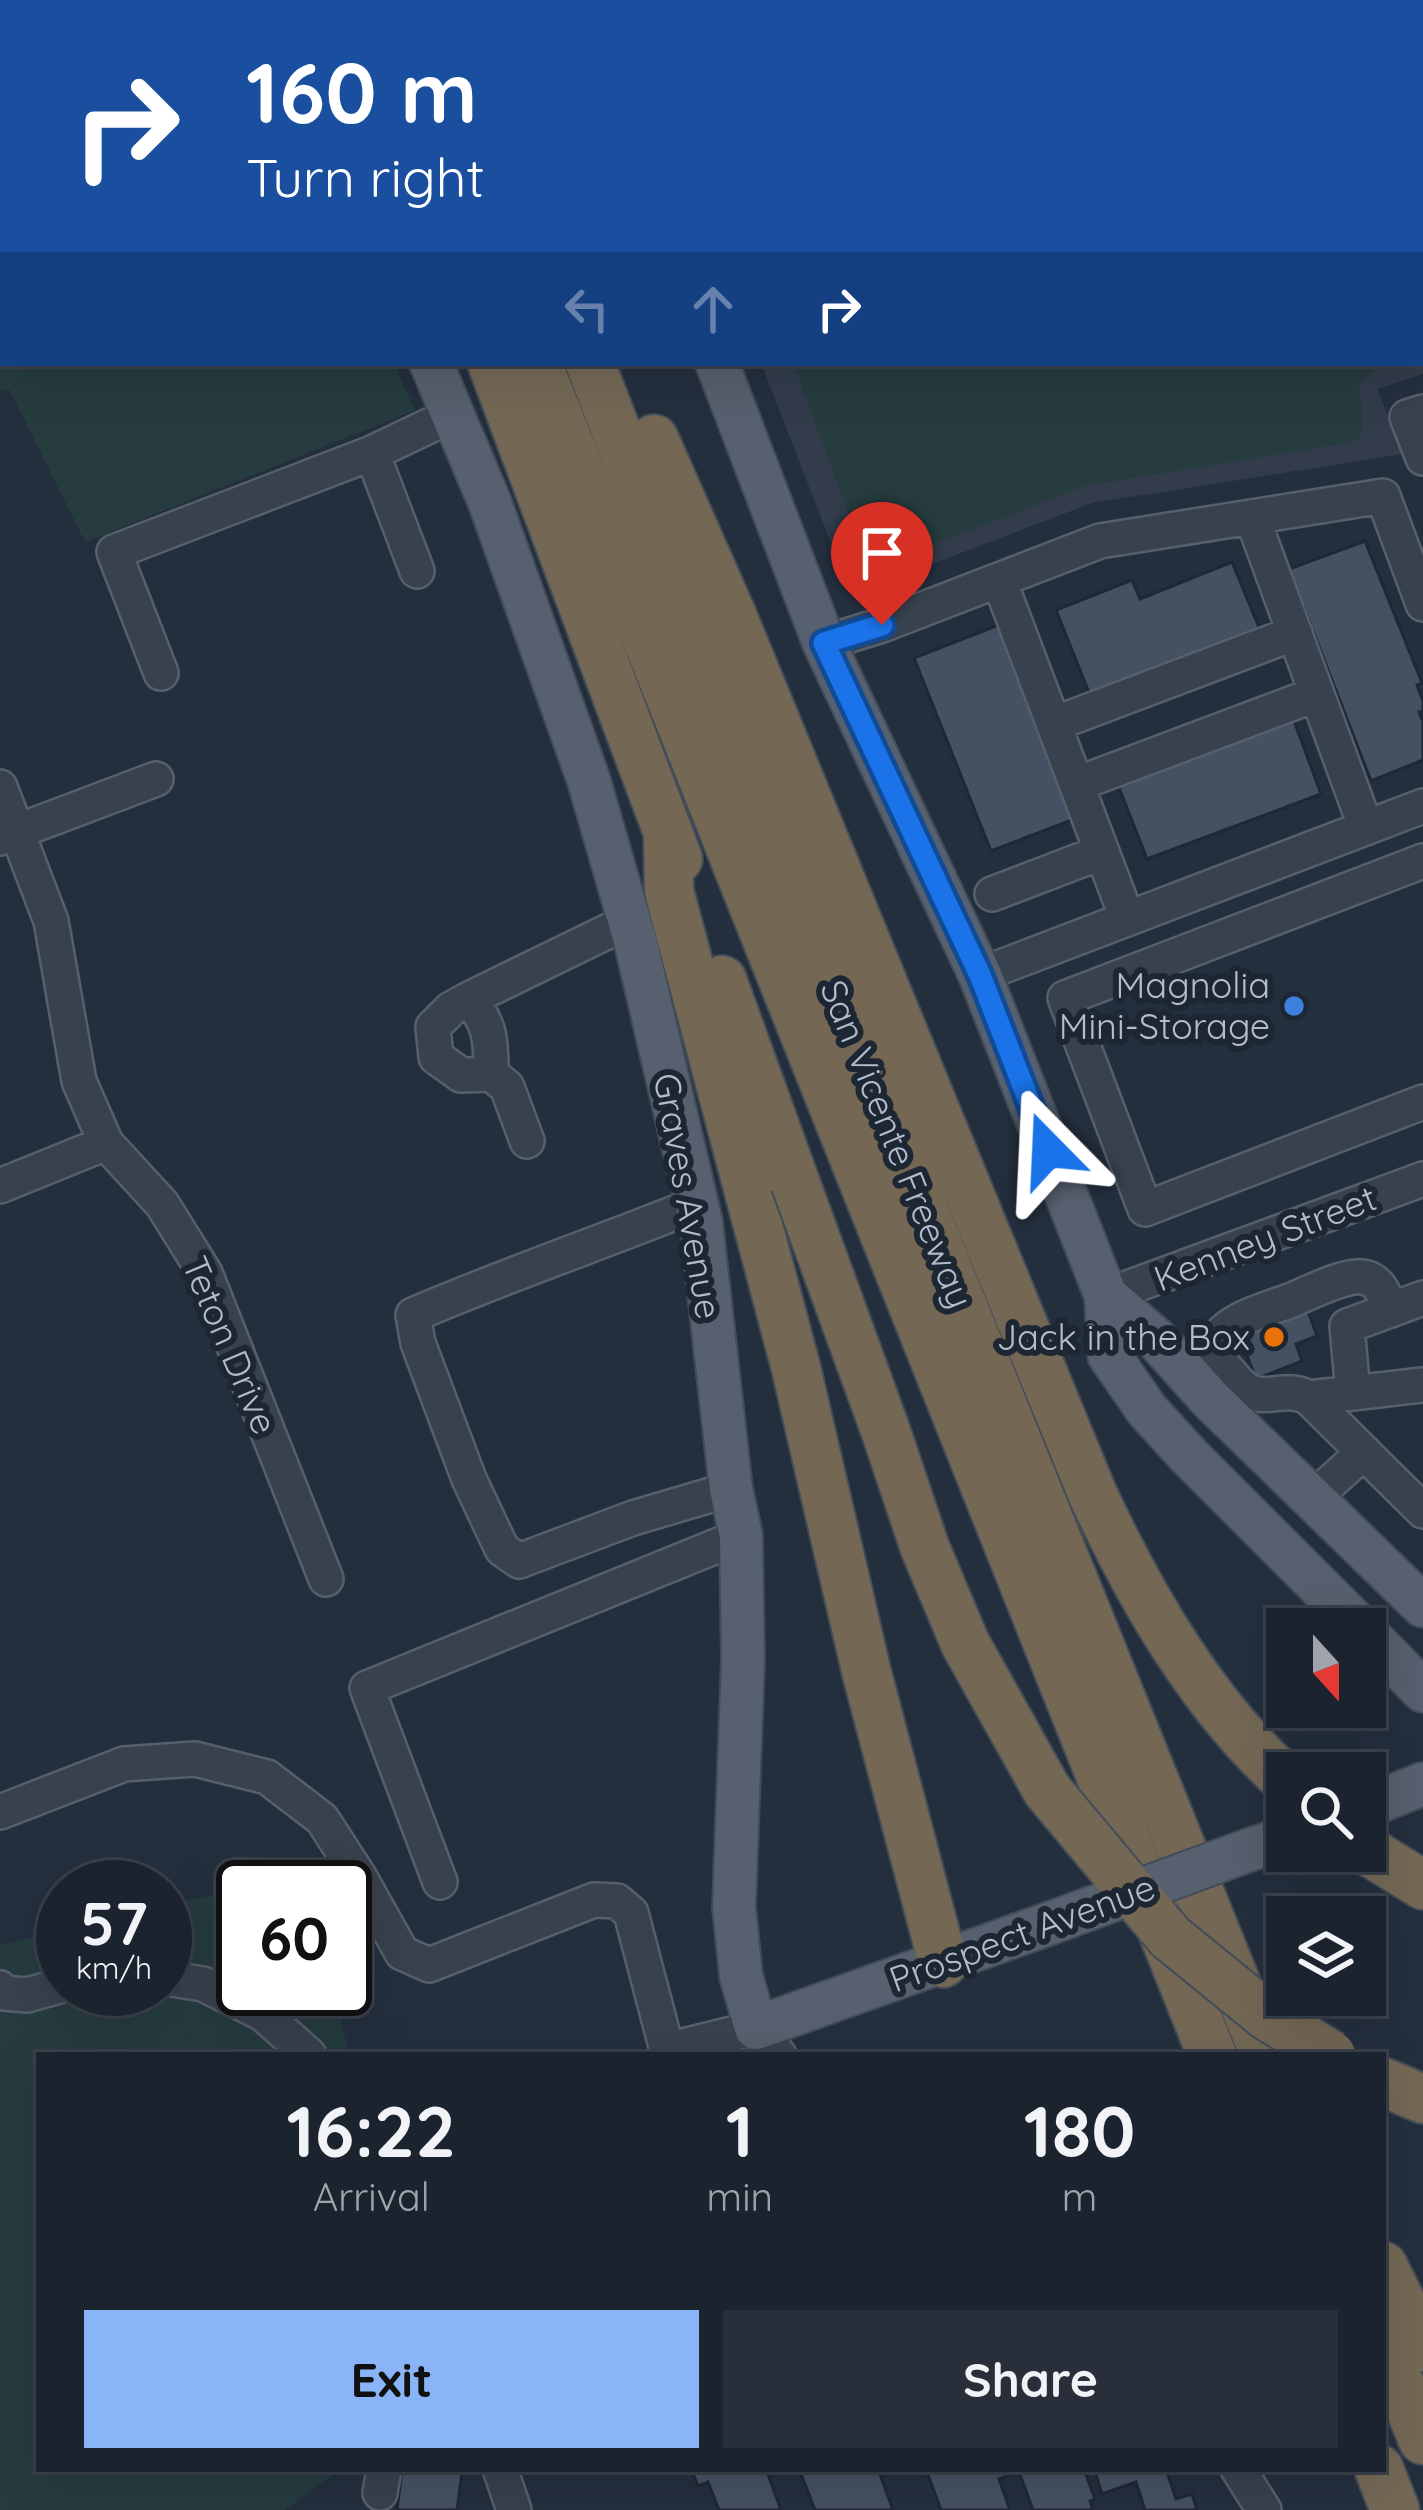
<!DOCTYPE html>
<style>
:root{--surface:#1b232e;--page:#282f3a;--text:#f1f3f6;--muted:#a0a4aa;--line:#39404a;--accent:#8ab4f8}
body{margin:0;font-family:Quicksand,sans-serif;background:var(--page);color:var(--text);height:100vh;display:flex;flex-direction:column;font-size:45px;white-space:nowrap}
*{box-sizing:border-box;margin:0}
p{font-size:39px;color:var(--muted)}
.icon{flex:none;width:66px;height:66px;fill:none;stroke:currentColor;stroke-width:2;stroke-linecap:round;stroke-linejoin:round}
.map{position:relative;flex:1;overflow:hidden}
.sheet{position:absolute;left:36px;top:2052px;width:1350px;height:420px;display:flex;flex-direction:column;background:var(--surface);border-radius:0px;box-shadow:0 12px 48px #0002,0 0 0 3px var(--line)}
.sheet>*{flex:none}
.top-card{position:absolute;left:0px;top:0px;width:1425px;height:366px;box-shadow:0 12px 48px #0002,0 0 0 3px var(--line);background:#1a4fa0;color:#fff;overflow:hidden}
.needle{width:78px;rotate:159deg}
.buttons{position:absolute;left:1266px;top:1608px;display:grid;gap:24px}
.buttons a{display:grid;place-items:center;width:120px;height:120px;border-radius:0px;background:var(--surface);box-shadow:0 12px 48px #0002,0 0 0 3px var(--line);font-size:60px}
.speed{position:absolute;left:36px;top:1860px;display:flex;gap:24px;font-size:60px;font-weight:700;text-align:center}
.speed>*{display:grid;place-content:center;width:156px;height:156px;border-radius:50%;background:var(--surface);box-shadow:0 12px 48px #0002,0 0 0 3px var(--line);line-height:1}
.speed small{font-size:30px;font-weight:400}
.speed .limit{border:6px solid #111;border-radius:18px;background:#fff;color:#111}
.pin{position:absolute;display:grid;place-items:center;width:102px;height:102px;color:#fff;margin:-123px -51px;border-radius:50% 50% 50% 0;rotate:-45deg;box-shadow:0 0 12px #0007}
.pin .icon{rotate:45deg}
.me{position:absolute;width:132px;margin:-66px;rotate:339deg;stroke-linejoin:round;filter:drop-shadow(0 0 9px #0008)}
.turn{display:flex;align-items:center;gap:42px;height:252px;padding:0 48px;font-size:54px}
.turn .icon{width:156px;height:156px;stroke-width:2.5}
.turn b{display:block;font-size:84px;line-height:102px}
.lanes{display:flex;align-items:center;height:114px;padding:0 48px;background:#0003;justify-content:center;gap:60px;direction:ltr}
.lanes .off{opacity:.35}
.eta{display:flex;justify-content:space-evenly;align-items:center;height:204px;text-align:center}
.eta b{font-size:72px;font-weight:800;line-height:84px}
.cta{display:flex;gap:24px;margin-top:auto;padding:24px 48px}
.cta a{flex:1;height:138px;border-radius:0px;background:var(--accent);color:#111;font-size:48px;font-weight:800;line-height:138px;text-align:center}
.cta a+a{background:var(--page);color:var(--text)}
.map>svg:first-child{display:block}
</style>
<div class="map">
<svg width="1423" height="2510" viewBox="0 0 1423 2510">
<rect width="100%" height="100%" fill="#242f3e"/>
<path fill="#323c4b" d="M621,0H1423V374L1377,389L1403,454L1092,503L862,591L848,587L761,363H1422V3H622Z"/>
<path fill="#263c3f" d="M3,76V363H393L415,410L85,542L9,389L0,391V77Z
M793,363H1403L1372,372L1359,383L1363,423L1361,436L1353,442L1084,486L884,564L872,563L865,557Z
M213,1895L243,1916V1989H334L347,2046L344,2055H39V2469H341L285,2510H0V1945L63,1930V1989H165V1906Z"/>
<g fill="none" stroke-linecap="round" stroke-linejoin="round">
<path stroke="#3f4a5a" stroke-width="60" d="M1397,0L1398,3
M1422,120L1423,123"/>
</g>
<path fill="#455162" stroke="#1f2835" stroke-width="3" d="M1365,541L1422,683L1417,685L1423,701V711L1419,712L1423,722V760L1371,781L1289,569Z
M1232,562L1260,630L1090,695L1056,610L1132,580L1140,599Z
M1001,624L1077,818L991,851L914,658Z
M1293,718L1321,794L1147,859L1118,785Z
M1304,1300L1317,1336L1296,1344L1302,1361L1256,1379L1236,1326Z
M402,2469H459L462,2473L457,2510H397Z
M691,2469H766L781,2510H719L708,2482L698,2486Z
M814,2469H878L893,2510H815L801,2474Z
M936,2469H1008L1010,2475L999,2479L1010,2510H941L927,2472Z
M1018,2469H1084L1095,2499L1090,2501L1093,2510H1033Z
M1094,2469H1166L1176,2499L1192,2494L1197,2510H1145L1136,2482L1102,2494Z"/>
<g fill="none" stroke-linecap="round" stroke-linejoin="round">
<defs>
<path id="minor" d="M848,3L849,0
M0,31L3,30
M0,71L3,70
M1422,284L1423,285
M1423,412L1407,417L1423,458
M372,453L417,571
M1252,517L1366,828
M999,580L1127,918
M824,643L882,625L1100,541L1383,496L1423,604
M161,673L114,552L372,453L452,415
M1054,724L1295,633
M1077,784L1317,694
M0,787L51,921L79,1081L106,1143L162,1204L205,1273L326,1579
M0,838L156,779
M1423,861L1065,998L1145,1209L1423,1102
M992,894L1102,852
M980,975L1423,806
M469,999C491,1024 491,1042 491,1074
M527,1141L507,1087L491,1074L461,1075L436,1057L433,1027L451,1009L469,999L629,921
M0,1186L106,1143
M697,1204C603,1242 506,1275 413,1315L418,1343L469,1479L502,1549L519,1561L633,1518L731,1489
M1106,1296L1423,1179
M1423,1385L1309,1398L1423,1511
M1353,1393L1347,1326L1423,1298
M1309,1398C1287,1385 1266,1402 1247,1390C1239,1385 1233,1376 1227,1370C1187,1329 1263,1311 1292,1300C1309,1293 1344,1275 1362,1277C1380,1279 1385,1296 1391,1310
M1312,1499L1364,1452
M0,1812L124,1764L195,1759L267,1777L322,1819L359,1876L402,1953L429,1965L594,1900L617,1901L631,1913L667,2050
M440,1882L367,1688L741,1536
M165,1978L203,1984L263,2014L309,2055
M0,1988L4,1993L27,1995L63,1985
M670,2055L667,2050L756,2028L779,2055
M500,2469L514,2510
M1238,2469L1264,2510
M380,2493L384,2469"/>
<path id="major" d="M260,0L261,3
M577,0L578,3
M431,363L490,503L589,781L636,944L701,1222L731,1489L741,1536L743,1660L734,1907L741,1976L756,2028L1048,1924
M717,363L824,643L980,975L1106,1296L1109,1355L1147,1410L1189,1456L1362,1629
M1106,1296L1157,1340L1210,1399L1423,1606
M1365,1632L1423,1691
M1365,1807L1423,1784
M1249,1850L1287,1837"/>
<path id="highway" d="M360,0L361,3
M433,0L434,3
M492,363L678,859
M537,363L1212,2055
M590,363L773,836L1265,2055
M654,439L733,618L1093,1495C1141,1598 1202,1704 1287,1781
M668,832L669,891L796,1368L866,1670L943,1963
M722,980L795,1182
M1365,1849L1423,1885
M1383,2082L1423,2099
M1383,2266L1423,2347
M1383,2343L1423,2440
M1379,2469L1395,2510"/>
</defs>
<use href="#minor" stroke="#565f6c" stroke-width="38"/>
<use href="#major" stroke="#414a57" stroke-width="46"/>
<use href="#highway" stroke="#434c59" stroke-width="52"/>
<use href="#minor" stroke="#38414e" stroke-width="33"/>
<use href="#major" stroke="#56606e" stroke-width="42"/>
<use href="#highway" stroke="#746855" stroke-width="48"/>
<defs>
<path id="major-bridge" d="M1048,1924L1249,1850"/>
<path id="highway-bridge" d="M795,1182L885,1429L925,1548L965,1643L1047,1790L1170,1937L1267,2016L1331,2055"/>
</defs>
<use href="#major-bridge" stroke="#414a57" stroke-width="46" stroke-linecap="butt"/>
<use href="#highway-bridge" stroke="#434c59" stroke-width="52" stroke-linecap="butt"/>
<use href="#major-bridge" stroke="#56606e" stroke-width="42"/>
<use href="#highway-bridge" stroke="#746855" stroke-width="48"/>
</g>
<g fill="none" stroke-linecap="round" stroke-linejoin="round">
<defs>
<path id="route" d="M882,625L824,643L980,975L1048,1150"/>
</defs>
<use href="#route" stroke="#114b97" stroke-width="30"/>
<use href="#route" stroke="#1a73e8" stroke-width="21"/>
</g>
<circle fill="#3f7fe0" stroke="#1d2633" stroke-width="4.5" cx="1294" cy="1006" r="12"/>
<circle fill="#e8710a" stroke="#1d2633" stroke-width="4.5" cx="1274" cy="1337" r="12"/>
<g text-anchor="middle" stroke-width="12" stroke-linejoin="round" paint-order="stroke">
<g font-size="36" fill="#b4bcc9" stroke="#1d2633" text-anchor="end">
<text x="1270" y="998">Magnolia<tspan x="1270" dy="41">Mini-Storage</tspan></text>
<text x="1250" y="1350">Jack in the Box</text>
</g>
<g font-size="36" fill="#b4bcc9" stroke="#1d2633">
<text transform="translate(897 1144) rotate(68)" y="13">San Vicente Freeway</text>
<text transform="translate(688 1196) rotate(80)" y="13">Graves Avenue</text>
<text transform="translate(1265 1238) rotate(-21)" y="13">Kenney Street</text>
<text transform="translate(230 1345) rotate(67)" y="13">Teton Drive</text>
<text transform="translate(1022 1933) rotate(-20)" y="13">Prospect Avenue</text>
</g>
</g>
</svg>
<div class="buttons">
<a><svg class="needle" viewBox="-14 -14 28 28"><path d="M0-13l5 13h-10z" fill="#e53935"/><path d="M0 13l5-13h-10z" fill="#a0a4aa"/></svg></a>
<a><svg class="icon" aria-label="search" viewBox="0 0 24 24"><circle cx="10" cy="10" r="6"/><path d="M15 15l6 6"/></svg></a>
<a><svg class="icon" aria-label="layers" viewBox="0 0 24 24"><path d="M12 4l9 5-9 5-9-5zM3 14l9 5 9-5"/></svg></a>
</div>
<div class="speed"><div>57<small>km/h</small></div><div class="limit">60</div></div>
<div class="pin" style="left:882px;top:625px;background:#d93025"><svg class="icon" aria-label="arrive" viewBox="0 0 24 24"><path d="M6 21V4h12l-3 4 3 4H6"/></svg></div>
<svg class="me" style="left:1048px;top:1150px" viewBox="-20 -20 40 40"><path d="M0-17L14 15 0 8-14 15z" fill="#1a73e8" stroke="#fff" stroke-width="4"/></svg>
<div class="top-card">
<div class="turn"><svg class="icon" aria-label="right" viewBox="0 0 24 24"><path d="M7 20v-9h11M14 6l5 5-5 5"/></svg><div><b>160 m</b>Turn right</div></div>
<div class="lanes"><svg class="icon off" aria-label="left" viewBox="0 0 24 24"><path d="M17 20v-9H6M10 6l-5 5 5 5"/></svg><svg class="icon off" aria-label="ahead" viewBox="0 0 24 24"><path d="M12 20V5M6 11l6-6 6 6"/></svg><svg class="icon" aria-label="right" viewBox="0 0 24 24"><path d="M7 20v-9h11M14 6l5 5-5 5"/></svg></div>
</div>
<section class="sheet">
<div class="eta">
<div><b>16:22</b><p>Arrival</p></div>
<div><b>1</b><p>min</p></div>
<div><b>180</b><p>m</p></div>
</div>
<div class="cta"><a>Exit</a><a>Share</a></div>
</section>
</div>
